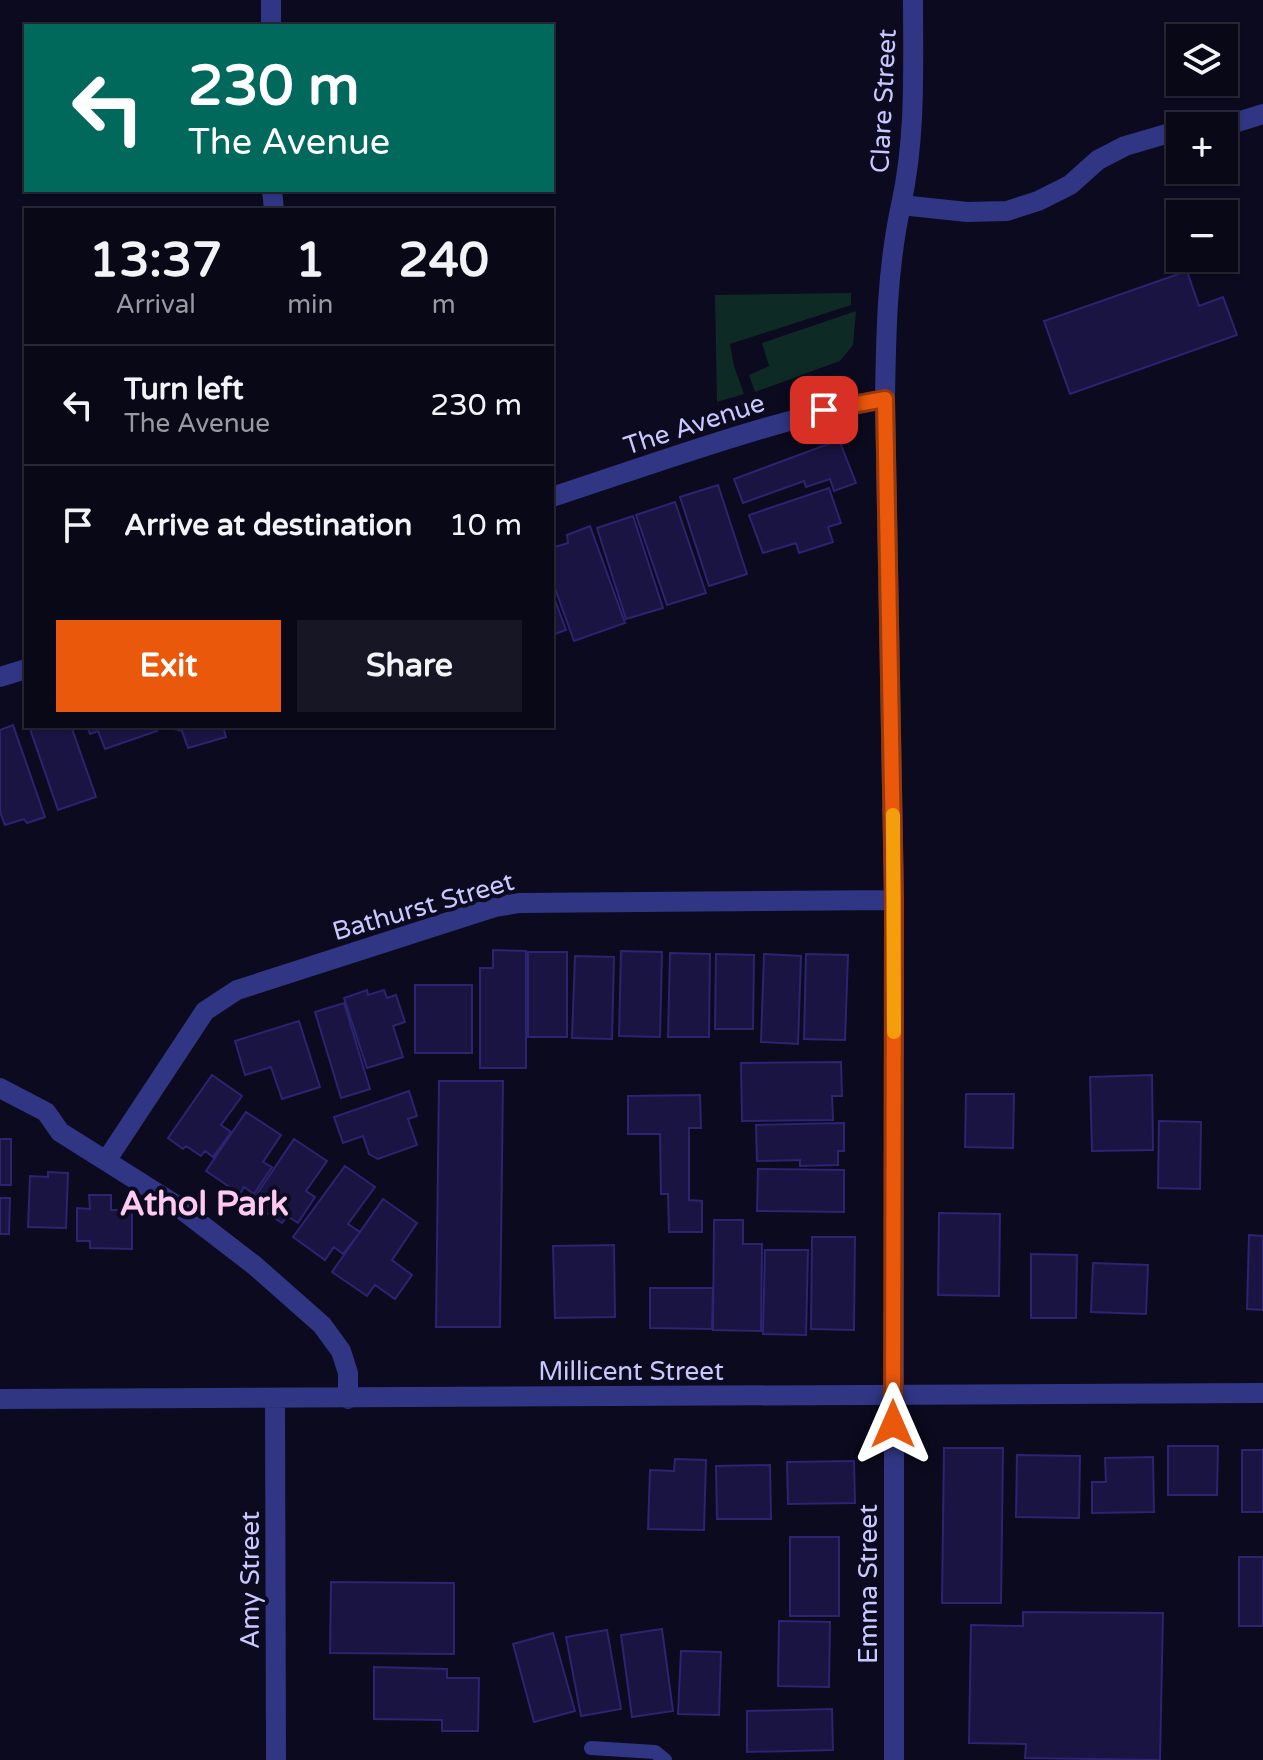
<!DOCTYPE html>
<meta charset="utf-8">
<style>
:root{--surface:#080817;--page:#161624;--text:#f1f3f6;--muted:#989aa1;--line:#292936;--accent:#ea580c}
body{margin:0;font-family:"Varela Round",sans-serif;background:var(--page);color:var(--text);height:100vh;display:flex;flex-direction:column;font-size:30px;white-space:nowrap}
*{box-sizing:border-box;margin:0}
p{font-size:26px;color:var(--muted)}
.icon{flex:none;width:44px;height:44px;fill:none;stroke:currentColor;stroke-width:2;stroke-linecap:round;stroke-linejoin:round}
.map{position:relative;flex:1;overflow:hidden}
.details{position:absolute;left:24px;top:208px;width:530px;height:520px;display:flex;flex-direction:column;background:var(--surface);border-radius:0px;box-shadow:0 2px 6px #0004,0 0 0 2px var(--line)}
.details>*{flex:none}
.top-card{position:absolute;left:24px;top:24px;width:530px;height:168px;border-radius:0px;box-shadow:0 2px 6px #0004,0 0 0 2px var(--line);background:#00695c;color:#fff;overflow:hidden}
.tools{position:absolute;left:1166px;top:24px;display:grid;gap:16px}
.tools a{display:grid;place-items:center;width:72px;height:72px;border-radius:0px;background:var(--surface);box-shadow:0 2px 6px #0004,0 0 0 2px var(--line);font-size:40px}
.pin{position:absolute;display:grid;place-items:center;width:68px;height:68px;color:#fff;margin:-34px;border-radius:16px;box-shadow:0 4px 12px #0006}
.me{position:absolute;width:88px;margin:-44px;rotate:0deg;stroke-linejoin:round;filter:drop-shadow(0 0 6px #0008)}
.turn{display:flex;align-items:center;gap:28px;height:168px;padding:0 32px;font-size:36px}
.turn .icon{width:104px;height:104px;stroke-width:2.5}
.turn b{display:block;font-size:56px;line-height:68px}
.eta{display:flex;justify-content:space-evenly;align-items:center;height:136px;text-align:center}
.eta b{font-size:48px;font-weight:800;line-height:56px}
.cta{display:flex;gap:16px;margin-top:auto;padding:16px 32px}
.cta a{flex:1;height:92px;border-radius:0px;background:var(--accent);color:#fff;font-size:32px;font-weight:800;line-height:92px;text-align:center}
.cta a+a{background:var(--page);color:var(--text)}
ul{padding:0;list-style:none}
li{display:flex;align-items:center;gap:24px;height:120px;padding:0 32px;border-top:2px solid var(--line)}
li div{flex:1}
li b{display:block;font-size:30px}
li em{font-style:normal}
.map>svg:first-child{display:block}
</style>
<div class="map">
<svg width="1263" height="1760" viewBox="0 0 1263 1760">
<rect width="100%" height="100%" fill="#0b0a1f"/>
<path fill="#0d2a25" d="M851,293V305L730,344L734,366L744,394L717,402L715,295Z
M856,311L853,345L840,361L755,392L749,375L769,366L762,343Z"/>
<path fill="#191442" stroke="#2b2470" stroke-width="2" d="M1187,271L1199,306L1223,297L1237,335L1070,394L1044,321Z
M839,440L856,483L834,491L830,479L806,487L804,481L743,503L734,479Z
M718,485L747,574L709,586L680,497Z
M829,488L841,523L828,527L833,542L799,553L796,543L763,553L749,515Z
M675,502L706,593L667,605L636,515Z
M633,516L663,608L626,619L597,528Z
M590,526L625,623L574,641L552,580V548L568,543L567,535Z
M552,592L566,630L552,635Z
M13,725L45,817L27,823L24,819L5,825L0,812V730Z
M29,726H71L96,797L58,810Z
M87,726H155L157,731L105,749L98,731L90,734Z
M169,726H223L226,737L188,748L182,731L170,728Z
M493,950L526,951V1068H480V968H493Z
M621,951L662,952L660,1037L619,1036Z
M528,952H567V1037H528Z
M670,953L710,954L709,1037H668Z
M716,954L754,955L753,1029H715Z
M764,954L801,956L798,1044L761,1042Z
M806,954L848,955L845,1040L804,1039Z
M575,956L614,957L612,1039L572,1038Z
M415,985H472V1053H415Z
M367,990L368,995L384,990L387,998L396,995L405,1022L393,1026L403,1057L367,1068L344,998Z
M344,1003L370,1089L341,1098L315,1012Z
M299,1021L320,1087L282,1099L271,1067L245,1075L235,1041Z
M841,1062L842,1096H832L833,1120L742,1121L741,1063Z
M212,1075L242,1096L221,1125L231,1132L213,1157L205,1151L201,1156L186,1146L183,1149L168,1138Z
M1152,1075L1153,1150L1092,1151L1090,1077Z
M439,1081H503L500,1327H436Z
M409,1091L417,1116L408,1119L417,1145L378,1159L369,1154L363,1136L343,1143L334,1117Z
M966,1094H1014L1013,1148L965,1147Z
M700,1095L701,1128H689V1200L702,1201V1232H669L668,1194H661L660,1134H628V1096Z
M246,1112L281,1135L263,1162L272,1167L254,1194L244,1187L240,1194L206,1171Z
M1159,1121L1201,1122L1200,1189L1158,1188Z
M844,1123V1151H838V1165L800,1166V1160L757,1161L756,1125Z
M0,1139H11V1185H0Z
M294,1139L327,1161L306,1191L315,1197L298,1223L287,1216L282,1223L251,1203Z
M345,1166L375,1187L348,1224L360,1232L343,1254L334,1247L325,1260L293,1237Z
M758,1169L844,1170V1212L757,1211Z
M48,1172L68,1173L66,1228L28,1227L30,1176L48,1177Z
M89,1195H111V1210H132V1249L90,1248V1241H77V1208L90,1209Z
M0,1198H10L9,1234H0Z
M383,1199L417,1223L392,1260L412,1275L395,1299L375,1285L367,1296L332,1272Z
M939,1213L1000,1214L999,1296L938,1295Z
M714,1220H743V1244H762L761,1331L713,1330Z
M1249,1235L1263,1236V1310L1247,1309Z
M812,1237H855L854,1330L811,1329Z
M614,1245L615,1317L555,1318L553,1246Z
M765,1250H808L806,1335L763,1334Z
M1031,1254L1077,1255L1076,1318H1031Z
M1093,1263L1148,1265L1146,1314L1091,1312Z
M650,1288H713L712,1329L650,1328Z
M1168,1446H1218L1217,1495H1168Z
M944,1448H1003L1001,1603H942Z
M1242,1450H1263V1512H1242Z
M1017,1455L1080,1456L1079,1518L1016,1517Z
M1153,1457L1154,1512L1092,1513V1482H1106L1105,1458Z
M675,1459L706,1460L704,1530L648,1529L650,1470L674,1471Z
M854,1461L855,1503L788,1504L787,1462Z
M770,1465L771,1519H717L716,1466Z
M790,1537H839V1616H790Z
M1239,1557H1263V1626H1239Z
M331,1582L454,1583V1654L330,1653Z
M1023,1612L1163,1613L1160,1760L1025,1758L1026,1744L969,1743L971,1625L1023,1626Z
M779,1621L830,1622L829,1687L778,1686Z
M662,1629L673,1711L632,1717L621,1635Z
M607,1630L621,1709L581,1716L566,1637Z
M553,1633L575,1711L534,1722L513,1644Z
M681,1651L721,1652L719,1715L678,1714Z
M374,1667L447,1669V1678H479L478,1731H442V1720L374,1719Z
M832,1709L833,1750L747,1752V1711Z"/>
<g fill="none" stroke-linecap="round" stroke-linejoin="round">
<path stroke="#303683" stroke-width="14" d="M591,1748L655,1752L665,1760"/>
<path stroke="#303683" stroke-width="20" d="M271,26V0
M1192,126L1201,123L1231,124L1263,114
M272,190L274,210
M901,205C916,137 913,69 913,0
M885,399L894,900V1760
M552,497C662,461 771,420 885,399C886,333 887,269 901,205L967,212L1007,211L1038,201L1070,185L1098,160L1125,146L1180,130
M0,677L26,669
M0,1088L46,1112L60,1132L176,1205L254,1265L322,1325L341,1351L348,1373V1399
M106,1161L205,1011L237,990L495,907L519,903L894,900
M0,1399L1263,1393
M275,1399L276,1760"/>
</g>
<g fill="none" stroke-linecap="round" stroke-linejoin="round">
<defs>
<path id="route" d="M824,410L885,399L894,900L893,1424"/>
</defs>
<use href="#route" stroke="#983908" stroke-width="20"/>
<use href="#route" stroke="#ea580c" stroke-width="14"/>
<path stroke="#f59e0b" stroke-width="14" d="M893,815L894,1032"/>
</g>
<g text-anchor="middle" stroke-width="8" stroke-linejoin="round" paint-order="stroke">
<g font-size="26" fill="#c8c8ff" stroke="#0b0a1f">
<text transform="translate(883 101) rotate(-87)" y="9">Clare Street</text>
<text transform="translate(694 424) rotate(-18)" y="9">The Avenue</text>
<text transform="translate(423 906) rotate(-16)" y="9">Bathurst Street</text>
<text x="631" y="1380">Millicent Street</text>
<text transform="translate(250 1580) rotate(-90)" y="9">Amy Street</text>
<text transform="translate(868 1584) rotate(-90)" y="9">Emma Street</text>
</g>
<g font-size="34" font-weight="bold" fill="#ffcaf2" stroke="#0b0a1f">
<text x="204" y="1215">Athol Park</text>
</g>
</g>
</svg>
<div class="tools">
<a><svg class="icon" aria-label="layers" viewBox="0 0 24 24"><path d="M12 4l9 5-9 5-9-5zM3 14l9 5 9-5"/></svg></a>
<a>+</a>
<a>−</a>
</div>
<div class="pin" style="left:824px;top:410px;background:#d93025"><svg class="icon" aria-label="arrive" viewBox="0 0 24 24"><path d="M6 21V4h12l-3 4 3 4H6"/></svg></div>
<svg class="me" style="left:893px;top:1424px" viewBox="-20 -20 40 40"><path d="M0-17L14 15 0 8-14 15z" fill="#ea580c" stroke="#fff" stroke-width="4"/></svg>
<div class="top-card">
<div class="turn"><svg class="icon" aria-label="left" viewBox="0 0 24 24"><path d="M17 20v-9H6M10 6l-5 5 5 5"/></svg><div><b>230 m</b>The Avenue</div></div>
</div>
<section class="details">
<div class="eta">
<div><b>13:37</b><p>Arrival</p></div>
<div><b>1</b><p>min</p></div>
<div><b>240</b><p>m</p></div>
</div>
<ul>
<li><svg class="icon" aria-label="left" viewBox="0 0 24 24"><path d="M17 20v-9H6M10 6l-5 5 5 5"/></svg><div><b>Turn left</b><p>The Avenue</p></div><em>230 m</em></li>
<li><svg class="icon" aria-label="arrive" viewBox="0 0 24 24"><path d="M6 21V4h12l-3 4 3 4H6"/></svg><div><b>Arrive at destination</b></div><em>10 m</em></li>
</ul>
<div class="cta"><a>Exit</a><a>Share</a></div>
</section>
</div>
